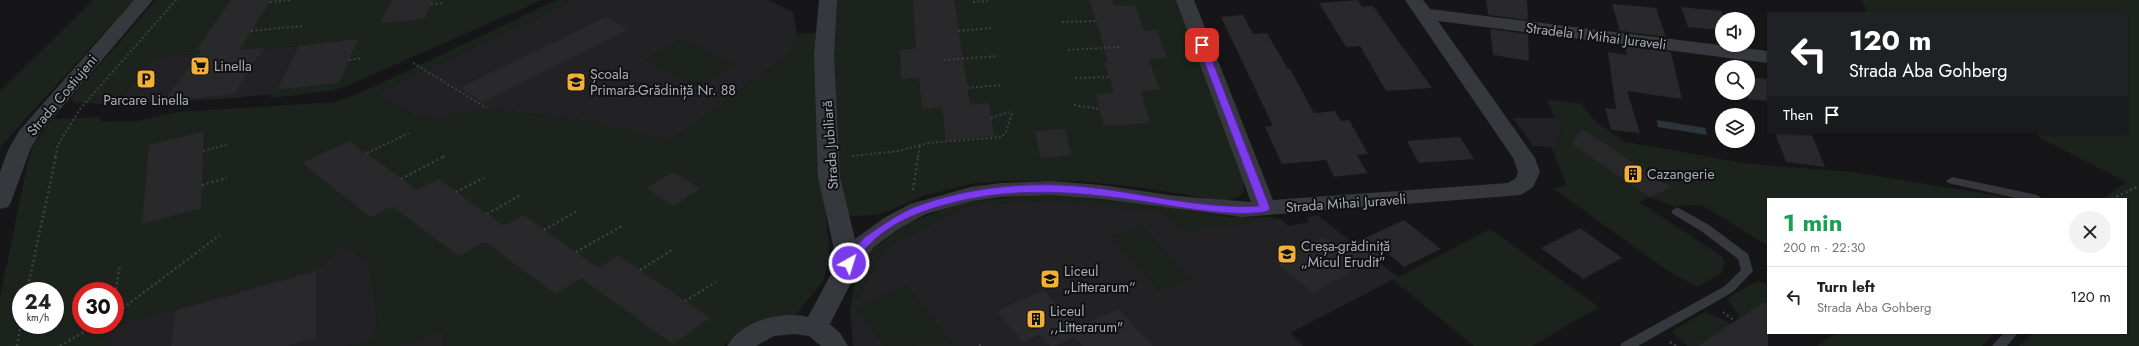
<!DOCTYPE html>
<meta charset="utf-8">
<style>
:root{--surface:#fff;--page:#f2f2f2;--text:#222;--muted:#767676;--line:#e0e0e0}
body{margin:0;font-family:Jost,sans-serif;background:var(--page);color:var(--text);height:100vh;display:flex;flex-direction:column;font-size:15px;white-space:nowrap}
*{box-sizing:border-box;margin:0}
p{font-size:13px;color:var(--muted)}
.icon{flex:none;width:22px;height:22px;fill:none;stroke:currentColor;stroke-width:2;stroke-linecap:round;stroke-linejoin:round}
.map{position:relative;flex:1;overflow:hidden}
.details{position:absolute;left:1767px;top:198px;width:360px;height:136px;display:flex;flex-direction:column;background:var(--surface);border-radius:0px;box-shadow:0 1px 3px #0004}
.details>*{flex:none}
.guide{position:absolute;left:1767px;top:12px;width:360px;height:122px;border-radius:0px;box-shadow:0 1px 3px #0004;background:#202124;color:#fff;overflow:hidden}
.tools{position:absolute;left:1715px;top:12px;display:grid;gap:8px}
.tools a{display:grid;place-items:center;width:40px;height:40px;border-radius:50%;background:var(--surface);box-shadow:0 1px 3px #0004;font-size:20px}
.speed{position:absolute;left:12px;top:282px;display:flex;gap:8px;font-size:20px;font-weight:700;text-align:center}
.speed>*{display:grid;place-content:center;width:52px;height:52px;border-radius:50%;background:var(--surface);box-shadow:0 1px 3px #0004;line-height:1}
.speed small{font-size:10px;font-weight:400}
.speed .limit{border:6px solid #d22;background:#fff;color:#111}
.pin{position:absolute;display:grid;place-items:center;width:34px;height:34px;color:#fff;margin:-17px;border-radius:8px;box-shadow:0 2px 6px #0006}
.me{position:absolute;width:44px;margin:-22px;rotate:39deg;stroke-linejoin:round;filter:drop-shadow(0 0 3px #0008)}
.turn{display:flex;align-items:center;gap:14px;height:84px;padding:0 16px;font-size:18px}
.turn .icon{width:52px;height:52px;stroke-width:2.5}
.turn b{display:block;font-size:28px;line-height:34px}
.then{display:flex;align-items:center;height:38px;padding:0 16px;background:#0003;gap:8px;font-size:15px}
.round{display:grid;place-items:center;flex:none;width:42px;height:42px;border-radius:21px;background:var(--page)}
.headline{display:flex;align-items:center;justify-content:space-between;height:68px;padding:0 16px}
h1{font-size:24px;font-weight:700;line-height:30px;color:#1e9e55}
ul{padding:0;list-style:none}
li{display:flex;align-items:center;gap:12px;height:60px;padding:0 16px;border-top:1px solid var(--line)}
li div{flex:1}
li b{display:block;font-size:15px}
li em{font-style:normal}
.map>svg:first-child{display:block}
</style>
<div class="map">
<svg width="2139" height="346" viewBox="0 0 2139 346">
<rect width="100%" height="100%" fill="#161618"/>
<path fill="#222225" d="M573,0H769L793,12L797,34L790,54L670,141L588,121L492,109L421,119L376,94Z
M299,46L275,94L223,99L115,104L154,57Z
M1513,118H1556L1564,121L1556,147L1533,146Z
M1045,201L1163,212L1182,231L1280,219L1289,226L1308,222L1307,217L1317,215L1398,277L1290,333L1303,346H853L850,310L885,248L965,206Z
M340,245L370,261L377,320L374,338L347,346H109L112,327L321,267Z
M443,330V346H397Z"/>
<path fill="#1c231d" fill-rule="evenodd" d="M93,0H134L0,147V91Z
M156,0H542L344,87L334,90L273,98L270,97V95L275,94L277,90L339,83L299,46L154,57L115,104L75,103L71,98Z
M557,0H573L376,94L421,119L492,109L588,121L670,141L790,54L797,34L816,33L822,177L830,257L823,281L793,318L749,328L723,346H443V330L397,346H347L374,338L377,320L370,261L340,245L321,267L112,327L109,346H0V297L29,157L35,142L53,119L98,117L102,122L138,121L176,112L336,102L367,90ZM21,291H55V325H21ZM81,291H115V325H81Z
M835,0H1179L1243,180L1244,191L1237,198L1225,201L1144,188L1080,181H1002L974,183L926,195L878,215L844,216C838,144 831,73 835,0Z
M1862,0H2139V346H2019L2033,333H2126V199H2102L2127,182L2042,139L2034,133H2126V13H1867Z
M682,38L736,64L697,87L643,60Z
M1547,100L1580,103L1596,122L1625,142L1750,164L1853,172L2017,199H1768V246L1702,205L1673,206L1650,197L1639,202L1721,256L1725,263L1721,273L1697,287L1665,269L1553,188L1567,185L1551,147H1556L1564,122L1556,121Z
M1048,194L1165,207L1230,217H1272L1280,219L1182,231L1162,212L1045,201L965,206L885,248L850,310L856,275L865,254L907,224L962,202Z
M1140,224L1192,279L1160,292L1110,236Z
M1490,229L1599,307L1532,346H1474L1393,280Z
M1757,281L1768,285V300L1740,318L1727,298Z
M907,285L954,345L884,346L856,308Z
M1705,312L1732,324L1698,346H1687L1672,331Z
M1836,333H1994L1982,346H1817Z"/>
<path fill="#2c353c" d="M1657,120L1705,128L1707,135L1658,127Z"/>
<path fill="#29292c" d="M231,0H271L239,50L264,48L234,94L164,101L202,50H196Z
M392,0H433L424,19L380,23Z
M913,0H954L970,105L989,103L994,136L946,141L942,107L922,109L919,77L901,79L900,50L916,49Z
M1090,0H1112L1114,6L1135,5L1144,31L1157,30L1167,58L1149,59L1159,89L1141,91L1150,123L1104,126L1096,94L1114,93L1105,62H1108Z
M1358,0L1362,7L1373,6L1432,88L1386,91L1360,46L1346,47L1319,3Z
M1486,0H1527L1528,20L1488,15Z
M1612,4L1656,8L1666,37L1620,31Z
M1681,7L1722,11V30L1688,27Z
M1243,15L1253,34L1267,33L1288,69H1290L1314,113L1335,111L1341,121L1349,120L1368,154L1357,155L1367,173L1334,177L1326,160L1282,164L1265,127L1273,126L1221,17Z
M606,17L629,29L482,102L460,88Z
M1490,29L1528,34L1529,61L1493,55Z
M358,39L339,83L277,90L299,46Z
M1625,46L1671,52L1682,99L1627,91L1640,133L1611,130L1605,108L1616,109L1608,52L1627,55Z
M1748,77L1768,79V101L1748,99Z
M1065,129L1071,155L1040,158L1035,131Z
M1582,129L1670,187L1650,197L1572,144Z
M204,131L201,208L142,224L149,145Z
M1775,133L1812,135L1825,167L1786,162Z
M1460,137L1474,159L1419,163L1407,141Z
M349,141L417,190L438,179L504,226L523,215L599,268L618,255L710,318L673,344L581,278L556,294L485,242L459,256L392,206L370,217L302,163Z
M674,172L700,189L673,206L646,188Z
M1404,220L1441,249L1404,267L1386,252L1313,293L1276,262L1323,237L1339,250Z
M1580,228L1622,258L1583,279L1541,248Z
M316,271V338L288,346H171L175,311Z
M1044,290L1076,328L1118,309L1153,346H1083L1075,337L1055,346H1050L1040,334L1023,342L997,311Z
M1768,300V346H1698L1735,321Z"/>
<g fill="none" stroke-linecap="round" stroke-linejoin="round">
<path stroke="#3d3f44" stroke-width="2" stroke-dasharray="2 2.5" stroke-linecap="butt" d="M270,2L291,0
M973,2L988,1
M431,4L444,3
M1062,22L1096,21
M251,31L302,26
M958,31L992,28
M1068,50L1120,47
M349,60L361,58
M944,60L998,56
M413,63L487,108
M1075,78L1109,77
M967,88L1002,85
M1074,105L1100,109
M991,118L1009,112
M203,151L229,144
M367,153L409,133
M852,156L898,151L929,143L1002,137L1006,132L1012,113
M55,157L58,145L80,109L176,0
M443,157L446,156
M918,157L920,146"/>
<path stroke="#3d3f44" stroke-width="2.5" stroke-dasharray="2 3" stroke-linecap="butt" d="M401,179L445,156
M202,185L227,178
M913,190L918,156
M456,192L484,178
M2112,199L2139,186
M487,214L522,194
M544,230L577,211
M576,252L622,226
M640,270L672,250
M27,291L56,156
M115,294L120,265
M685,301L716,282
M1723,312L1735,321
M115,314L220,235
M1670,342L1676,346
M979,345L982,346
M17,346L21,323
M60,346L96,325"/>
<path fill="#37383d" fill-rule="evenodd" d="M1952,177L2037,195L2043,199H2020L1948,183L1946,181Z
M1677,207L1709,225L1748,254L1753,271L1733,292L1638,346H1620L1622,343L1725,286L1741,270L1738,259L1701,231L1673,214L1671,211Z
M2004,333H2018L2007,346H1992Z"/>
<path fill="#37383d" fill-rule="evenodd" d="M819,0H837L834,55L840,177L855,239L884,218L910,204L971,187L1001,183L1051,181L1101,185L1176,196L1251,202L1176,0H1194L1273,200L1508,183L1516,178L1518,172L1513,158L1405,0H1423L1430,9L1768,51V63L1438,21L1535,158L1540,172L1533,187L1521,195L1242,217L1101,199L1051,195L1001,197L972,201L926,214L900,228L874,247L859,267L830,324L840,333L848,346H821L809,336L795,334L774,336L756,346H727C741,321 782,310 808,317L837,263L818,177L814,55Z"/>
<path fill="#37383d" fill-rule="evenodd" d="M134,0H153L39,134L30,150L11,202L8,207L0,209V172L8,150L19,131Z"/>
</g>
<path fill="#7c3aed" stroke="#51269a" d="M1202,42L1206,45L1270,208L1268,211C1242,218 1182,208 1154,203C1083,192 1014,185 944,205C918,212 889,224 870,244C863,250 858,258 853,265H845C843,260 862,239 868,235C883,225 898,214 915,207C973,185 1041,180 1103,189C1154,196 1207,209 1259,206L1198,45Z"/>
<defs>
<symbol id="supermarket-square" viewBox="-11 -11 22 22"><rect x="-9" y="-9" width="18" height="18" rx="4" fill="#f2b134" stroke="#111113"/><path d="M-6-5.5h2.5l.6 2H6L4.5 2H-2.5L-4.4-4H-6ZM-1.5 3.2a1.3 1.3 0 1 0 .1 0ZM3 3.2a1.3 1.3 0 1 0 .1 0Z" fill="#111"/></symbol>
<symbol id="parking-square" viewBox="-11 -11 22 22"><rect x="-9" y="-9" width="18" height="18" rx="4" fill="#f2b134" stroke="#111113"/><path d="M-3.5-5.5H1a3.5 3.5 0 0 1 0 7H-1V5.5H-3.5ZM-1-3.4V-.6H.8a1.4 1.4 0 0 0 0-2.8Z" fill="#111"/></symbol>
<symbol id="school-square" viewBox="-11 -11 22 22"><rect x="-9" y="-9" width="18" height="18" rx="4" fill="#f2b134" stroke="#111113"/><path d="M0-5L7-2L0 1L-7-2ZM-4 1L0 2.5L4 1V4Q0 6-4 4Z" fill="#111"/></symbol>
<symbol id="building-square" viewBox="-11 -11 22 22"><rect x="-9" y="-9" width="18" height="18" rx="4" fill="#f2b134" stroke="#111113"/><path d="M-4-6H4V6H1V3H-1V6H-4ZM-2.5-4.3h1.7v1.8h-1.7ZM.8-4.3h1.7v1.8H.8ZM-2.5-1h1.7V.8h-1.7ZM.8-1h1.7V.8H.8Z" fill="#111"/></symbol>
</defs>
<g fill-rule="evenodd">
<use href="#supermarket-square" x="189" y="55" width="22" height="22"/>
<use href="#parking-square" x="135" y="68" width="22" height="22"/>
<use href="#school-square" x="565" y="71" width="22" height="22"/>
<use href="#building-square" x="1622" y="163" width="22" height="22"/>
<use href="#school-square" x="1276" y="243" width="22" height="22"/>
<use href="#school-square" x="1039" y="268" width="22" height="22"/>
<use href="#building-square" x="1025" y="308" width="22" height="22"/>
</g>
<g text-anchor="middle" stroke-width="4" stroke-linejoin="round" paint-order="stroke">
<g font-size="14" fill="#a8adb8" stroke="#111113">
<text transform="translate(1596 36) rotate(7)" y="5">Stradela 1 Mihai Juraveli</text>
<text transform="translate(62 95) rotate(-50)" y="5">Strada Costiujeni</text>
<text transform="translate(830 145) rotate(-94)" y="5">Strada Jubiliară</text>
<text transform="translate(1346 203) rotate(-4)" y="5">Strada Mihai Juraveli</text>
</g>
<g font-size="14" fill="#a8adb8" stroke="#111113" text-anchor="start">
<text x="214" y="71">Linella</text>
<text x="590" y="79">Școala<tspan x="590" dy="16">Primară-Grădiniță Nr. 88</tspan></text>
<text x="146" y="105" text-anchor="middle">Parcare Linella</text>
<text x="1647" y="179">Cazangerie</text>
<text x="1301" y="251">Creșa-grădiniță<tspan x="1301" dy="16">„Micul Erudit”</tspan></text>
<text x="1064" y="276">Liceul<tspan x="1064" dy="16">„Litterarum“</tspan></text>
<text x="1050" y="316">Liceul<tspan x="1050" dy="16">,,Litterarum"</tspan></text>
</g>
</g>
</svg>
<div class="tools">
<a><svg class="icon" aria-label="sound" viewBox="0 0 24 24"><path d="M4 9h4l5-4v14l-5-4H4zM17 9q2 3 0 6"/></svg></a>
<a><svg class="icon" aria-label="search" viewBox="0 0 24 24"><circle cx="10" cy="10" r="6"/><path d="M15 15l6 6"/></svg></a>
<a><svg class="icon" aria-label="layers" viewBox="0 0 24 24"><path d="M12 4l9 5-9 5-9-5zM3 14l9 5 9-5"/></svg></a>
</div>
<div class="speed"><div>24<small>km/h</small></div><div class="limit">30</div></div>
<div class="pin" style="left:1202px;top:45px;background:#d93025"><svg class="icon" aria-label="arrive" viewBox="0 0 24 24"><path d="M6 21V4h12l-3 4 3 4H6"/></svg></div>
<svg class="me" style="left:849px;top:263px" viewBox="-20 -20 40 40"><circle r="17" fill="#7c3aed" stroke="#fff" stroke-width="3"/><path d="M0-11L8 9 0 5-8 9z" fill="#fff"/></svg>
<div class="guide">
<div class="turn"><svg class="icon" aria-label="left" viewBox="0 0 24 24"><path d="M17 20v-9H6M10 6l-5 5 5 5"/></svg><div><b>120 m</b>Strada Aba Gohberg</div></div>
<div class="then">Then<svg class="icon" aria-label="arrive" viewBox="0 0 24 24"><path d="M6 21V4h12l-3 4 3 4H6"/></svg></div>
</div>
<section class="details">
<div class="headline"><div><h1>1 min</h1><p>200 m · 22:30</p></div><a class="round"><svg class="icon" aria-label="close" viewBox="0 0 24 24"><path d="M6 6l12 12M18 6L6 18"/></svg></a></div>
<ul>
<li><svg class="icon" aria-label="left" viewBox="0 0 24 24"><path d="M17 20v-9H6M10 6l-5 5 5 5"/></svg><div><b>Turn left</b><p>Strada Aba Gohberg</p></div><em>120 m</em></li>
</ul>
</section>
</div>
